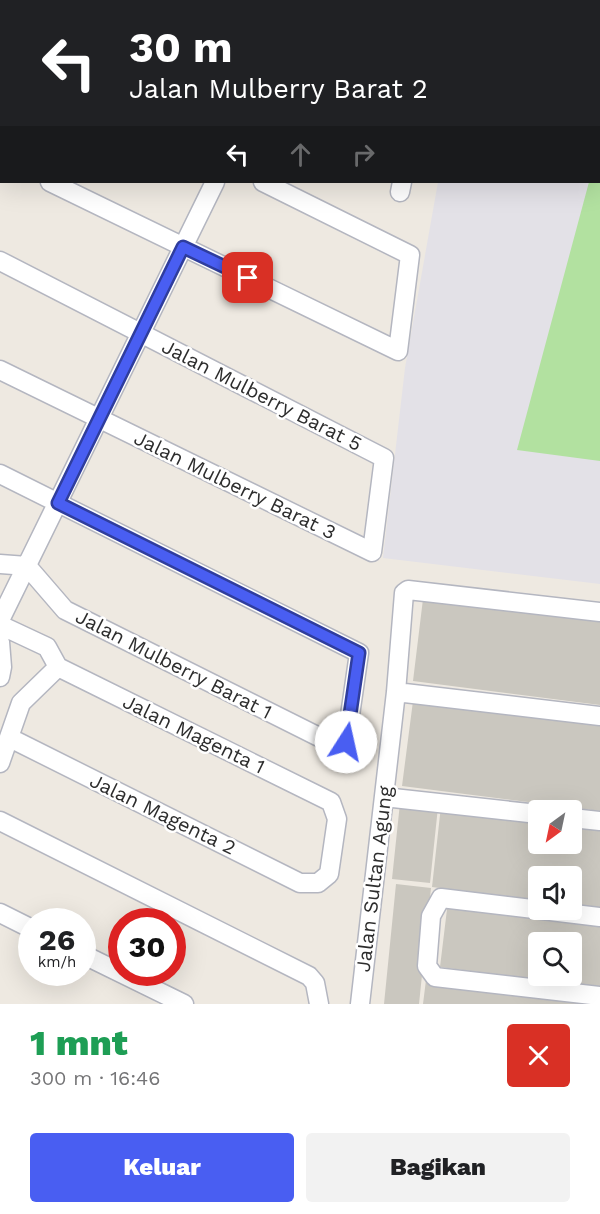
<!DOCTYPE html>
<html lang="id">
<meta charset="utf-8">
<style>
:root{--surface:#fff;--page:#f2f2f2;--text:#202124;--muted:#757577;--accent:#495ef2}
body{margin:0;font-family:"Work Sans",sans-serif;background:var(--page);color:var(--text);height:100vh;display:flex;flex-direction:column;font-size:22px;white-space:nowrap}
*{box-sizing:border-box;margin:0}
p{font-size:20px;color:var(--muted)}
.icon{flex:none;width:33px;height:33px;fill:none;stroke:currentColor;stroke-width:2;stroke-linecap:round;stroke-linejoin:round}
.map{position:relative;height:1004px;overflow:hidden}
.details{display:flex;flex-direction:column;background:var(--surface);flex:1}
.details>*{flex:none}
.guide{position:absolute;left:0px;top:0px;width:600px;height:183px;box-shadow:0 6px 24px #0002;background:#202124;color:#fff;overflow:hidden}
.needle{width:39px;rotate:213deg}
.controls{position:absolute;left:528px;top:800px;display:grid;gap:12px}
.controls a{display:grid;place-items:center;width:54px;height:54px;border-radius:6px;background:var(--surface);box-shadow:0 6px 24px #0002;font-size:30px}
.speed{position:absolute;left:18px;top:908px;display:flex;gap:12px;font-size:30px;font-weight:700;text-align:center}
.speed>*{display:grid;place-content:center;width:78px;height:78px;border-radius:50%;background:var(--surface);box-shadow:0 6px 24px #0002;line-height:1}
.speed small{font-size:15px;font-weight:400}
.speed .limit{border:9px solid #d22;background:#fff;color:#111}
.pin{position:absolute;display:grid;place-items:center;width:51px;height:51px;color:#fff;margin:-26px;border-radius:12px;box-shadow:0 3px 9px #0006}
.me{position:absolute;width:66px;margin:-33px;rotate:10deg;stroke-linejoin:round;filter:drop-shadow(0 0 4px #0008)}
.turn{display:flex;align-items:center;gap:21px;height:126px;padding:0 30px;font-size:27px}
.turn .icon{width:78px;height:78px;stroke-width:2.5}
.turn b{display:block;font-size:42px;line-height:51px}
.lanes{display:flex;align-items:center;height:57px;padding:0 30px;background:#0003;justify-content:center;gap:30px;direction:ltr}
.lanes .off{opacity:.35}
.round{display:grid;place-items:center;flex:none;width:63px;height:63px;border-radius:6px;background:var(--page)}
.head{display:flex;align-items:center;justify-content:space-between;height:102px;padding:0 30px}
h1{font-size:36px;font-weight:800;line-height:45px;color:#1e9e55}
.action{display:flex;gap:12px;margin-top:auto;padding:12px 30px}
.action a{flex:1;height:69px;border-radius:6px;background:var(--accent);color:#fff;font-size:24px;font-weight:800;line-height:69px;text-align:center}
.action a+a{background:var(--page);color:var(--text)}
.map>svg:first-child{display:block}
</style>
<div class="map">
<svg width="600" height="1004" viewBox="0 0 600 1004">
<rect width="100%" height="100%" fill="#eee9e1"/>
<path fill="#e3e1e7" d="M471,0H600V584L383,558L405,368L438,182H598V2Z"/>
<path fill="#b2e1a0" d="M183,0H450L187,2Z
M600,139V461L517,450L589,182H598Z"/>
<path fill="#cac7bf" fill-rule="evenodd" d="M423,599L600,621V705L413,681Z
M413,701L600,725V811L402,786Z
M400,803L438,807L430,883L392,879Z
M441,806L538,819V843H572V823L600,826V909L572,905V876H538V901L432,887Z
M396,884L431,888L419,1004H384Z
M448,901L600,920V988L440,967ZM538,942H572V975H538Z
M426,980L600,1001V1004H423Z"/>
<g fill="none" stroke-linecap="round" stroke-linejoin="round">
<defs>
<path id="minor" d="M106,0L109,2
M0,50L2,51
M0,157H2
M50,182L398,351L410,255L263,182
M400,192L402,182
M0,261L384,458L372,552L0,370
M0,474L359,653L346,743L335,745L65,610L27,566L0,564
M0,620L215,182
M0,625L47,647L58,667L21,703L0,763
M0,642L2,667L0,677
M396,692L600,716
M10,738L300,883H318L329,874L337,819L331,802L58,667
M384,797L538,814
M572,818L600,821
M0,821L309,976L315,983L319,1004
M0,913L32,929
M600,917L441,898L431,916L427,966L435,977L600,996
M82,954L184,1004
M360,1004L396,692L404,593L408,590L600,612"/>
</defs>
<use href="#minor" stroke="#b4b6c0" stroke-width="21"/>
<use href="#minor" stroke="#fff" stroke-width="18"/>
</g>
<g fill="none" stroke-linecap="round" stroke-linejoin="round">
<defs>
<path id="route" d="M248,278L183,247L58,503L359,653L346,742"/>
</defs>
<use href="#route" stroke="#2f3d9d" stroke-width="15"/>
<use href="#route" stroke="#495ef2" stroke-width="10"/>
</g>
<g text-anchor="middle" stroke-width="5" stroke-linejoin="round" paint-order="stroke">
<g font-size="20" fill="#2d2d2d" stroke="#fff">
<text transform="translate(262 395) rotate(27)" y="7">Jalan Mulberry Barat 5</text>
<text transform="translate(235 485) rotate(26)" y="7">Jalan Mulberry Barat 3</text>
<text transform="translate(174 664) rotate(27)" y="7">Jalan Mulberry Barat 1</text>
<text transform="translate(194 734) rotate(26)" y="7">Jalan Magenta 1</text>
<text transform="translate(163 814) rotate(26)" y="7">Jalan Magenta 2</text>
<text transform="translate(374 879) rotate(-83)" y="7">Jalan Sultan Agung</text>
</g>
</g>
</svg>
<div class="controls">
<a><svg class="needle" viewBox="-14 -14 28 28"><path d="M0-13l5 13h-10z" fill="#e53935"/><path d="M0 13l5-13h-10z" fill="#757577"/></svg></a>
<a><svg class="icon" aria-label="sound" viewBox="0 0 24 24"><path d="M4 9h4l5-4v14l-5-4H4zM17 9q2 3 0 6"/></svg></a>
<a><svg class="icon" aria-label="search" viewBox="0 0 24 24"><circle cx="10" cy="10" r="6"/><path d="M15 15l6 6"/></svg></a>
</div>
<div class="speed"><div>26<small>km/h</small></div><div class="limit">30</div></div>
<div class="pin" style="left:248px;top:278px;background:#d93025"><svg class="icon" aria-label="arrive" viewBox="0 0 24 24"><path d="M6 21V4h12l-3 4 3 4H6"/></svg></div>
<svg class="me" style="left:346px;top:742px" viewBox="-20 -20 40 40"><circle r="19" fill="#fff"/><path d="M0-13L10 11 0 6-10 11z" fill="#495ef2"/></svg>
<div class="guide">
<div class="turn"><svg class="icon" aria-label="left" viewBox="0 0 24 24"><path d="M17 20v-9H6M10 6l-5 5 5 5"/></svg><div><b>30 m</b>Jalan Mulberry Barat 2</div></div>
<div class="lanes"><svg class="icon" aria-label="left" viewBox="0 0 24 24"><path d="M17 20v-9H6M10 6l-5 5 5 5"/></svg><svg class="icon off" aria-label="ahead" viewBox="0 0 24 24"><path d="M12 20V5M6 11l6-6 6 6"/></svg><svg class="icon off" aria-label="right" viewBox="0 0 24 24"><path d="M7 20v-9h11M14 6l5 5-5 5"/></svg></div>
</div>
</div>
<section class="details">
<div class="head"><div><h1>1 mnt</h1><p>300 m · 16:46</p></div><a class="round" style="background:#d93025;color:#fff"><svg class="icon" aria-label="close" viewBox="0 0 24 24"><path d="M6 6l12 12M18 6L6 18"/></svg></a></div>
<div class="action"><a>Keluar</a><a>Bagikan</a></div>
</section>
